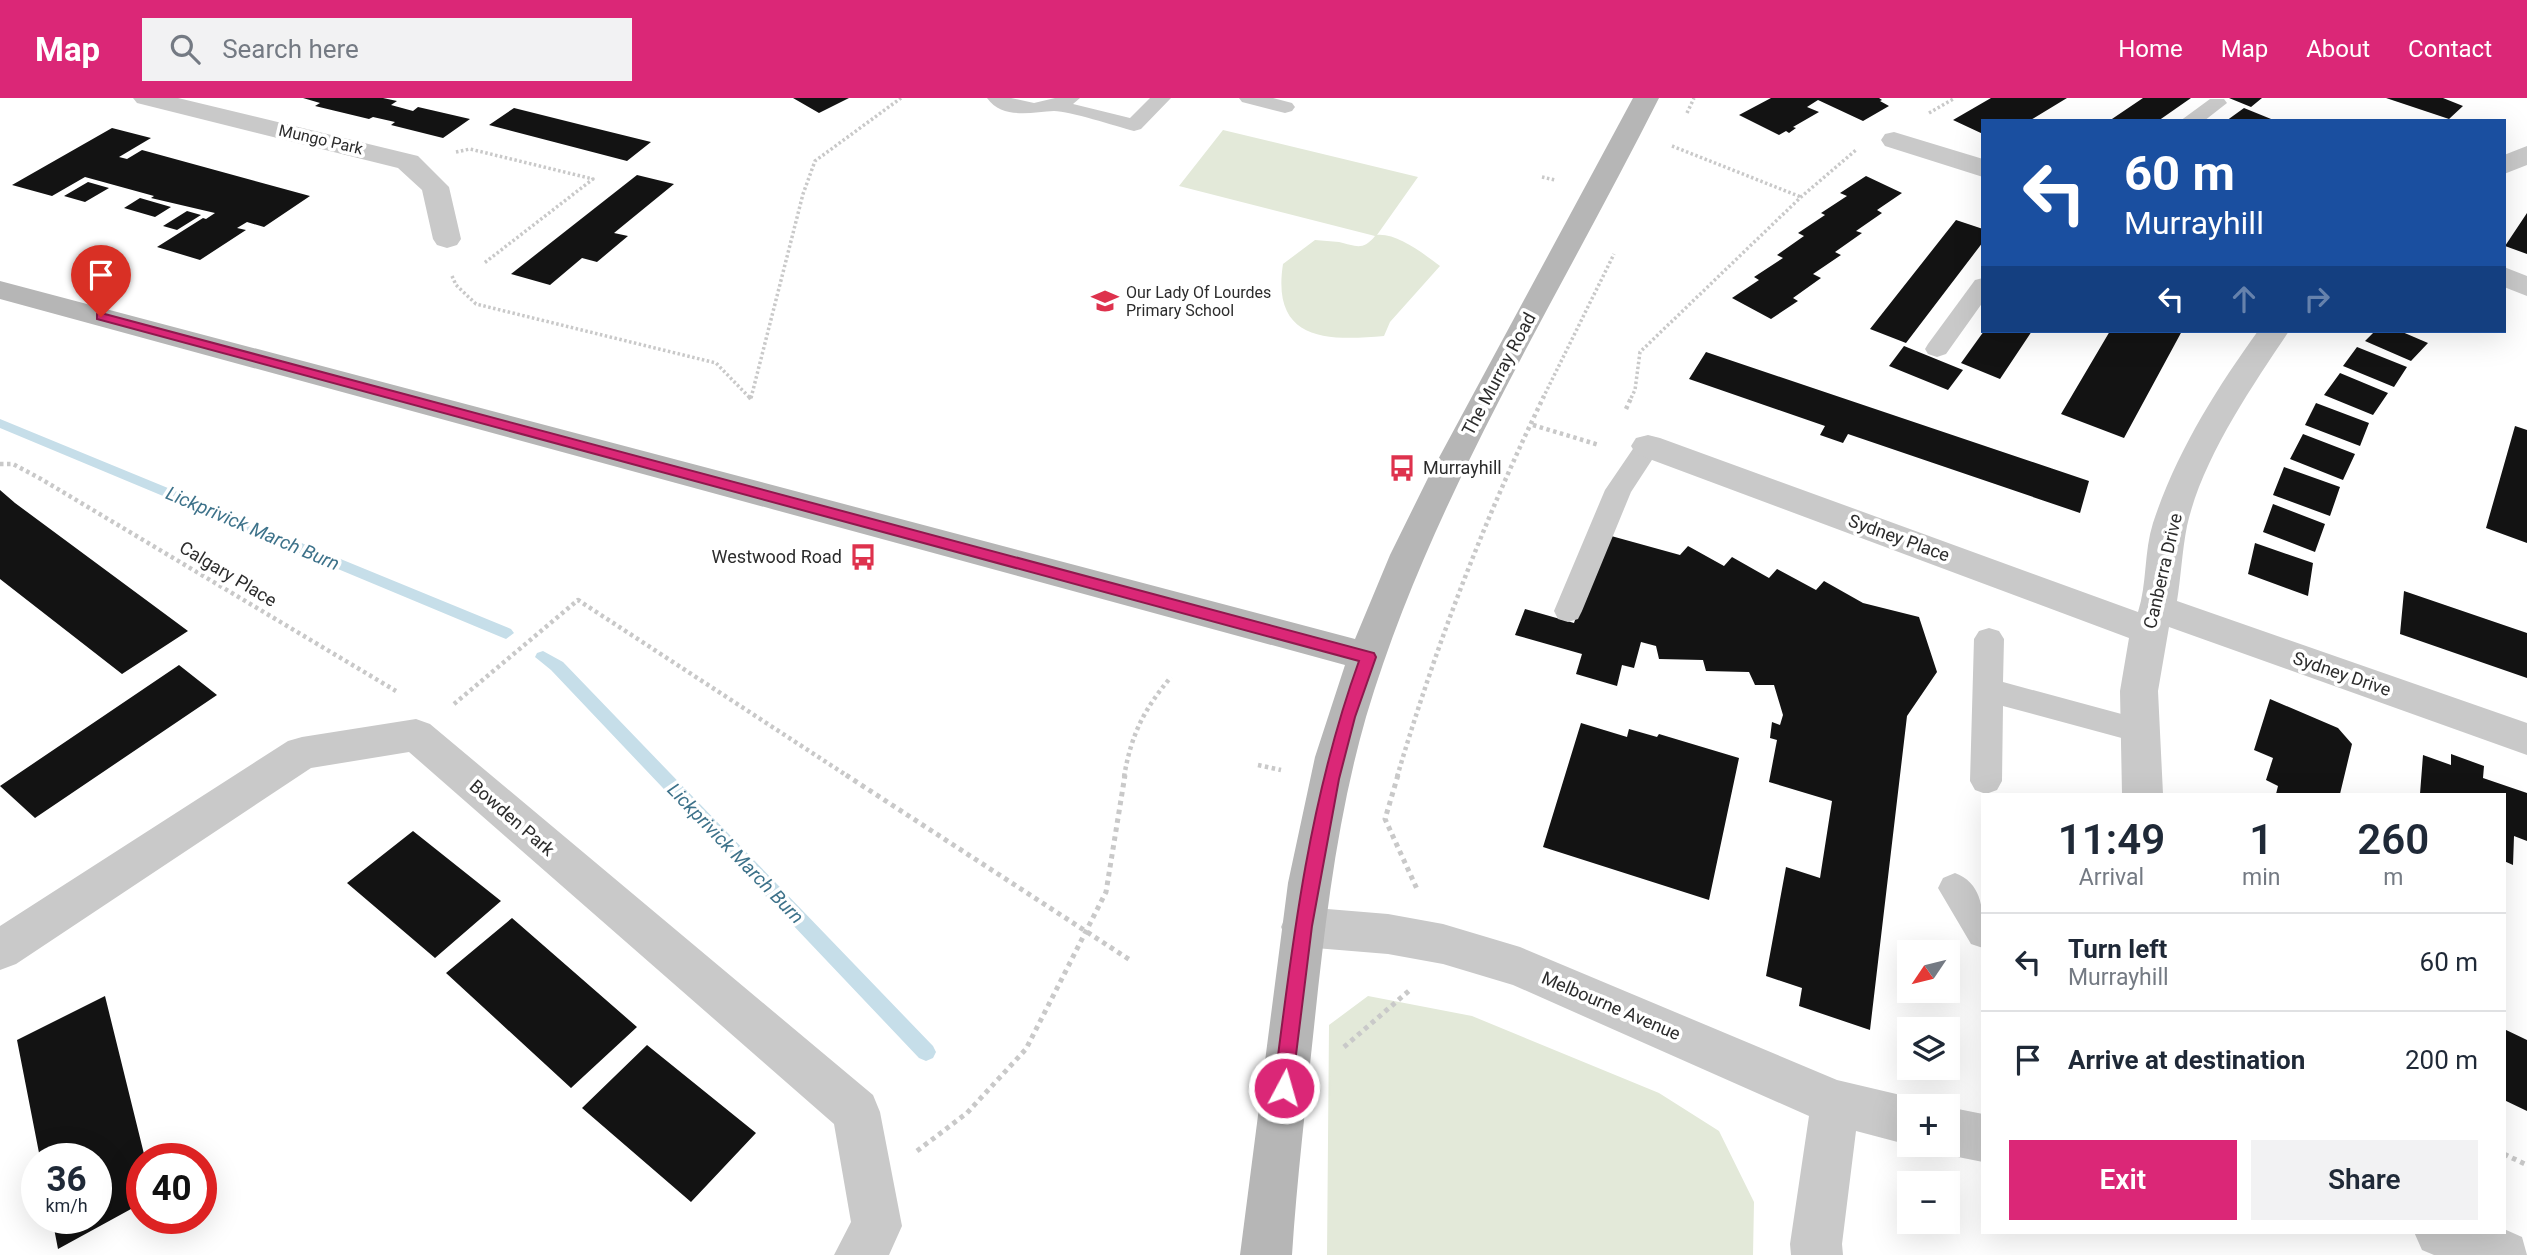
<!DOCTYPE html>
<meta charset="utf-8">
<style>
:root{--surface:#fff;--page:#f2f2f3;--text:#1f2937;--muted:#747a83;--line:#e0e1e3;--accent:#db2777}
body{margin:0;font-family:Roboto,sans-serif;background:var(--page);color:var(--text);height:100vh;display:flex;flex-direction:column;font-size:26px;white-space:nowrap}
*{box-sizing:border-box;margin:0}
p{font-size:23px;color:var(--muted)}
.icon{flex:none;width:38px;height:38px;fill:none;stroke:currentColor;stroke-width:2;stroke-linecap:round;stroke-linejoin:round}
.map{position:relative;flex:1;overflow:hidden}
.sheet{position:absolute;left:1981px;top:695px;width:525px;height:441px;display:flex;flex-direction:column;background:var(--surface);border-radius:0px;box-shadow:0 7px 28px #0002}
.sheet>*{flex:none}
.top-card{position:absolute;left:1981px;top:21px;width:525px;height:214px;border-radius:0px;box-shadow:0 7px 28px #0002;background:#1a4fa0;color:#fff;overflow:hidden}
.needle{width:46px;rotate:235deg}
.tools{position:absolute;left:1897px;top:842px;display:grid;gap:14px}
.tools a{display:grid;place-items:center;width:63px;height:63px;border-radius:0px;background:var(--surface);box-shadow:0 7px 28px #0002;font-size:35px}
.speed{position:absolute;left:21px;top:1045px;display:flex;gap:14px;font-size:35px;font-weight:700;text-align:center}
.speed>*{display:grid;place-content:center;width:91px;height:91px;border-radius:50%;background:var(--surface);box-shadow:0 7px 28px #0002;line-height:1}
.speed small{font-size:18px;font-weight:400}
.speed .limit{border:10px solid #d22;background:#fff;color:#111}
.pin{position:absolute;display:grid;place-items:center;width:60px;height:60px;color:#fff;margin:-72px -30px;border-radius:50% 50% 50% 0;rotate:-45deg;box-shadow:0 0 7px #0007}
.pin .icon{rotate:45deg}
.me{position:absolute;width:77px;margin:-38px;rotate:6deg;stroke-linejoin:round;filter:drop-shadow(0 0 5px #0008)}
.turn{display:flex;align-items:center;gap:24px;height:147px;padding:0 28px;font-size:32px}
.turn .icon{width:91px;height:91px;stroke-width:2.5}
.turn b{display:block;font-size:49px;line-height:60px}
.lanes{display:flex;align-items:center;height:66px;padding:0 28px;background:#0003;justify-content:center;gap:35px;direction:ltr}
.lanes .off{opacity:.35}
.eta{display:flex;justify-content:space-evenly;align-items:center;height:119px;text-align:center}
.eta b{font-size:42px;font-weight:600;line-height:49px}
.primary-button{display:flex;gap:14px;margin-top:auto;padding:14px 28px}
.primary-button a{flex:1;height:80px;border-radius:0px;background:var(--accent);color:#fff;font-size:28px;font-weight:600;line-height:80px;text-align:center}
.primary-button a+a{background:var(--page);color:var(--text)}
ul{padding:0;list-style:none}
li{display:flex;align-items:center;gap:21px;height:98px;padding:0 28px;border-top:2px solid var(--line)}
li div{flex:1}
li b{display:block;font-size:26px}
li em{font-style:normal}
header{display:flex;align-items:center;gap:42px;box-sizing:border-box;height:98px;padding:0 35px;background:var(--accent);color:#fff}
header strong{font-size:33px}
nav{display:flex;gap:38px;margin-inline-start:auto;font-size:24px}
.search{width:490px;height:63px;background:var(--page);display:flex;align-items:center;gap:18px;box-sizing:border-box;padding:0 24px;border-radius:0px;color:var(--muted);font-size:26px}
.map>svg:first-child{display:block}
</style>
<header>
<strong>Map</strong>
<div class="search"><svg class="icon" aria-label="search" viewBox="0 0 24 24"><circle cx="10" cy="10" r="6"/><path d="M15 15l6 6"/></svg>Search here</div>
<nav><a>Home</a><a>Map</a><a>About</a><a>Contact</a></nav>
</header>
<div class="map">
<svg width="2527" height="1157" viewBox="0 0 2527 1157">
<rect width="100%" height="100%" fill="#fff"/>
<path fill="#e3e9d9" d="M1223,32L1418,79L1377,137C1397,135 1424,156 1440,168L1390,224L1384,238C1327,243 1271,243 1283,166L1315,142C1323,143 1331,143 1339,144C1356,148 1363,153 1375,138L1179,88Z
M1368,898L1472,918L1659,995L1719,1033L1754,1104L1753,1157H1327L1329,927Z"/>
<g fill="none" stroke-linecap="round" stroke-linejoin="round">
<path fill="#c6dee9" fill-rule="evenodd" d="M0,321L511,531L514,535L506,541L501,539L0,330Z
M543,553L563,564L933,948L936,954L933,960L926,963L919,960L551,572L535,559L537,555Z"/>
</g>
<path fill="#131313" d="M303,0H383L397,3L391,7L413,13L418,9L470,21L443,40L391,27L395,24L373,19L369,21L315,8L320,5Z
M793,0H849L819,15Z
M1771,0H1879L1882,2L1880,3L1889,8L1863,23L1818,2L1807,9L1819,14L1793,29L1796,30L1789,35L1786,33L1779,37L1739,17Z
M1991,0H2067L2029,23H1983V36L1953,22Z
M2143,0H2191L2158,23H2109Z
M2229,0H2262L2251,9Z
M2386,0H2443L2463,8L2449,21Z
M514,10L582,27L651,44L627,63L489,27Z
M2244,10L2276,23H2226Z
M112,30L151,40L119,59L127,61L142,52L310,98L264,129L247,124L237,130L246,132L200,162L157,149L203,120L206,121L215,115L151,100L154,98L85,79L52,98L12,87Z
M637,77L674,86L614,135L628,138L597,164L582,160L550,187L511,176Z
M1866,78L1902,95L1877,112L1882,115L1856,133L1862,135L1835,154L1841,157L1813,176L1821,180L1793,200L1798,203L1771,221L1732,200L1759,182L1754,179L1783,160L1777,157L1804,138L1798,135L1825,117L1821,115L1847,98L1840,95Z
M88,84L109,90L85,104L64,98Z
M140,100L171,109L155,119L124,110Z
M187,113L201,117L177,132L163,128Z
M2527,115V156L2505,148Z
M1956,122L1983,131V144L1906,245L1870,231Z
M1984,233H2032L2000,281L1961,265Z
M2110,233H2182L2124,340L2061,316Z
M2375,233H2400L2428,245L2411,263L2365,243Z
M1904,248L1963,272L1948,292L1889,268Z
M2357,249L2407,269L2394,289L2343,268Z
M1706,254L2089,383L2080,415L1848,336L1843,345L1820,337L1825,328L1689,281Z
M2340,275L2388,295L2373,317L2324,297Z
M2316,305L2369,325L2360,348L2305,327Z
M2515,328L2527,332V445L2486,430Z
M2303,336L2355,356L2343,382L2290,361Z
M2284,369L2340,389L2330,418L2273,397Z
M0,392L15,405L188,533L122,576L0,481Z
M2273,406L2325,426L2315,454L2263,434Z
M1604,436L1680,457L1688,448L1724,468L1732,459L1769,480L1777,471L1816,492L1824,483L1863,505L1919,519L1937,574L1907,618L1870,932L1799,908L1802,890L1766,878L1786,769L1820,780L1832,703L1769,684L1777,642L1770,640L1772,624L1780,627L1783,617L1774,587H1755L1749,574L1706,573L1703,562L1659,561L1656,548L1641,544L1634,570L1622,567L1617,588L1576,576L1582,556L1515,537L1525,511L1574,525Z
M2255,445L2313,465L2308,498L2248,476Z
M2404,493L2527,535V580L2400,536Z
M179,567L217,597L35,720L0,688Z
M2270,601L2338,630L2352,646L2340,696H2276L2278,688L2266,682L2273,660L2254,652Z
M1581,625L1627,639L1629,631L1657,639L1659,636L1739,660L1709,802L1543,749Z
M2451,656L2484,668L2483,680L2527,695V743L2514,738L2513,767L2504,763V696H2420L2423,657L2451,667Z
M413,733L501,803L435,860L347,785Z
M512,820L637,929L571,990L446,875Z
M105,898L145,1060H142V1105L58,1151L52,1120H96V1060H40L17,942Z
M2504,931L2527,942V1013L2504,1002Z
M647,947L756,1035L691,1104L582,1010Z"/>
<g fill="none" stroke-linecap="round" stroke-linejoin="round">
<path stroke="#c9c9c9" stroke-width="3.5" stroke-dasharray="2.5 2.5" stroke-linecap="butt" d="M1687,15L1694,0
M1929,15L1955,0
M1672,48L1801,99
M456,54L470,51L593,81L483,166
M1542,79L1555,82
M452,178L456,187L476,206L716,265L750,300
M751,300L803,96L815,63L901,0
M1543,300L1614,156
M1631,300L1635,292L1640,254L1801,99L1856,52"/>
<path stroke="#c9c9c9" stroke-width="4.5" stroke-dasharray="3.5 3.5" stroke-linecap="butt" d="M749,298L751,301
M1626,311L1632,298
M1533,327L1599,347
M0,366H13L41,381L396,593
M454,606L578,502L849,679
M1258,667L1281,672
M1124,679C1131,637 1144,611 1171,579
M1397,679C1436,547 1484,422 1544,298"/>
<path stroke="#c9c9c9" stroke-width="5" stroke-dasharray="4.5 4.5" stroke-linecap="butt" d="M846,677L1130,862
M1398,677L1385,721L1417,791
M1344,949L1411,891
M917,1053L967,1015L1026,951L1106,794L1125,677
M2504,1056L2527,1067"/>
<path fill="#c9c9c9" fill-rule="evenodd" d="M987,0H1011L1034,5L1055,0H1080L1073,6L1130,20L1150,0H1171L1141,31L1134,33C1115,28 1070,13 1054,13C1032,14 1003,22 987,0Z
M1239,0H1273L1292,5L1295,9L1292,13L1285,15L1242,4Z
M2210,1H2224L2227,5L2204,23H2180Z
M1983,180V204L1946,256L1937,259L1928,256L1925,251L1928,246L1975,182Z
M1648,339L1657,342L1661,348L1631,394L1582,513L1578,521L1568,524L1558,521L1554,513L1605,392L1639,342Z
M1989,530L1999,533L2004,541L2003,584L2151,624L2155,633L2151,642L2140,645L2003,608L2002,683L1997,692L1986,696L1975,692L1970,683L1974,541L1979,533Z
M1955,775C1987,787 1983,822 1983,850L1971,846L1938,790L1943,780Z"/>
<path fill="#c9c9c9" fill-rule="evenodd" d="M133,0H178L418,58L449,89L461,141L457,147L447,150L437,147L433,141L422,92L398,70L137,5Z
M1894,34L1983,61V79L1885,48L1881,42L1885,36Z
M2527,48V67L2504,76V57Z
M2504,169L2527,178V198L2504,189Z
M2258,233H2289C2251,290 2202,361 2187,428C2182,453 2181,479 2177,503L2527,625V657L2169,529L2158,593L2163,696H2122L2120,593L2129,540L1636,356L1631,348L1636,340L1648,337L1660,340L2138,514C2147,486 2144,453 2153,425C2176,355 2216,291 2258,233Z
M416,621L430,626L873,997L880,1014L902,1128L889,1157H834L851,1124L834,1026L409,654L311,670L16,866L0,872V828L288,643L302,639Z
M1303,809L1388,816L1443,826L1520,849L1837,982L1909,999L1927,1008H1909V1047L1856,1033L1842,1146L1843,1157H1791L1790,1146L1809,1018L1513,887L1443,866L1388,856L1303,849L1287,843L1281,829L1287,815Z
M1948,1009L1983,1016V1064L1948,1057L1931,1050L1929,1046H1948Z
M2504,1131L2522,1139L2527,1157H2434L2422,1152L2414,1134H2504Z"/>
<path fill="#b6b6b6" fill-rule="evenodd" d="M1633,0H1659C1557,203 1431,400 1366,619C1337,720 1325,825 1314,929C1306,1005 1297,1081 1292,1157H1240L1288,785L1315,659L1345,567L0,201V183L1355,541L1390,457L1428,380Z"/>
</g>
<path fill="#db2777" stroke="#8e194d" stroke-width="2" d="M101,215L1374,555L1376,559L1355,619L1339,681L1312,828L1291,997L1284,1000L1277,997L1274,990C1292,845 1309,701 1359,563L97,221V216Z"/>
<defs>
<symbol id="school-bare" viewBox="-9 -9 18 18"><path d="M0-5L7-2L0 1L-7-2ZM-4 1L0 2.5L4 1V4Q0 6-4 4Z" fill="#de324d" stroke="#fff" stroke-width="2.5" paint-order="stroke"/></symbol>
<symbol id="bus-bare" viewBox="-9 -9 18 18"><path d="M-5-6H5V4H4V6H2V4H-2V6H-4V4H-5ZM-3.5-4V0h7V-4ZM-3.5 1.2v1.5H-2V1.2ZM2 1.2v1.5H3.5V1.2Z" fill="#de324d" stroke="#fff" stroke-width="2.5" paint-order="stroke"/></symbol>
</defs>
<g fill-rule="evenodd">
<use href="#school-bare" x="1086" y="184" width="38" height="38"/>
<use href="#bus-bare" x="1383" y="351" width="38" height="38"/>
<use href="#bus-bare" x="844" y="440" width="38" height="38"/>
</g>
<g text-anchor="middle" stroke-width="7" stroke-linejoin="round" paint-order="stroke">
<g font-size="16" fill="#2c2c2c" stroke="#fff">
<text transform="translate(321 41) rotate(13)" y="6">Mungo Park</text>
</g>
<g font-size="16" fill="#2c2c2c" stroke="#fff" text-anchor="start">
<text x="1126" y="200">Our Lady Of Lourdes<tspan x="1126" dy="18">Primary School</tspan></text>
</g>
<g font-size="18" fill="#2c2c2c" stroke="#fff">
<text transform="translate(1499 276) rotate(-62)" y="6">The Murray Road</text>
<text transform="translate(1899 440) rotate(20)" y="6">Sydney Place</text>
<text transform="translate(2163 473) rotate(-77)" y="6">Canberra Drive</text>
<text transform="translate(228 476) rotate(31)" y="6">Calgary Place</text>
<text transform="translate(2342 576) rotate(19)" y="6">Sydney Drive</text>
<text transform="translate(512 720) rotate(41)" y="6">Bowden Park</text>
<text transform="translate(1611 908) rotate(23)" y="6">Melbourne Avenue</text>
</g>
<g font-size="18" fill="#2c2c2c" stroke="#fff" text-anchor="start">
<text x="1423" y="376">Murrayhill</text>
<text x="842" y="465" text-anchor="end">Westwood Road</text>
</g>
<g font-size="19" font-style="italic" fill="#3d728a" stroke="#fff">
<text transform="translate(253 430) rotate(23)" y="7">Lickprivick March Burn</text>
<text transform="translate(736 755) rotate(46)" y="7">Lickprivick March Burn</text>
</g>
</g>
</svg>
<div class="tools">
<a><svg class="needle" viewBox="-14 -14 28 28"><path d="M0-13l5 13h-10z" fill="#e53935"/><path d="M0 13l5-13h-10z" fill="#747a83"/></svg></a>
<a><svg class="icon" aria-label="layers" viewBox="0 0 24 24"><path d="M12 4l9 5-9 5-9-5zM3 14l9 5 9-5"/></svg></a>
<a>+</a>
<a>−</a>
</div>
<div class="speed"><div>36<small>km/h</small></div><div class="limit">40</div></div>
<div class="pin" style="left:101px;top:219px;background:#d93025"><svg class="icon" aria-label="arrive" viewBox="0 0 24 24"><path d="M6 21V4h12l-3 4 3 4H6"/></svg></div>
<svg class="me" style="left:1284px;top:990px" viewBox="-20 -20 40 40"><circle r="17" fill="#db2777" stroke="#fff" stroke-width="3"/><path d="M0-11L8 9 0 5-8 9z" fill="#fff"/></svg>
<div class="top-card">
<div class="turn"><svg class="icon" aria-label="left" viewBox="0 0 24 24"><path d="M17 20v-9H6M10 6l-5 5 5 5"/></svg><div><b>60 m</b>Murrayhill</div></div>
<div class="lanes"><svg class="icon" aria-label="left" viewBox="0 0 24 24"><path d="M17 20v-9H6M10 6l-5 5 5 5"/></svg><svg class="icon off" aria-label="ahead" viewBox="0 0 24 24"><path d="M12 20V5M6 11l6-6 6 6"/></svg><svg class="icon off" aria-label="right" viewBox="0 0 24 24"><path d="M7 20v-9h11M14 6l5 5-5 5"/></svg></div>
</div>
<section class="sheet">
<div class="eta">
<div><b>11:49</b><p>Arrival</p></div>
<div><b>1</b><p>min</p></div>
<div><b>260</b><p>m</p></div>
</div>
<ul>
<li><svg class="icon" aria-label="left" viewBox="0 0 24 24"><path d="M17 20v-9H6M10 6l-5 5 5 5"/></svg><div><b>Turn left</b><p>Murrayhill</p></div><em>60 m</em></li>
<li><svg class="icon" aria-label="arrive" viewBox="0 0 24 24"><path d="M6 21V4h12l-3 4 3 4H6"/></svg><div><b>Arrive at destination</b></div><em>200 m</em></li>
</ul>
<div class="primary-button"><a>Exit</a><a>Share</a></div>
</section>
</div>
